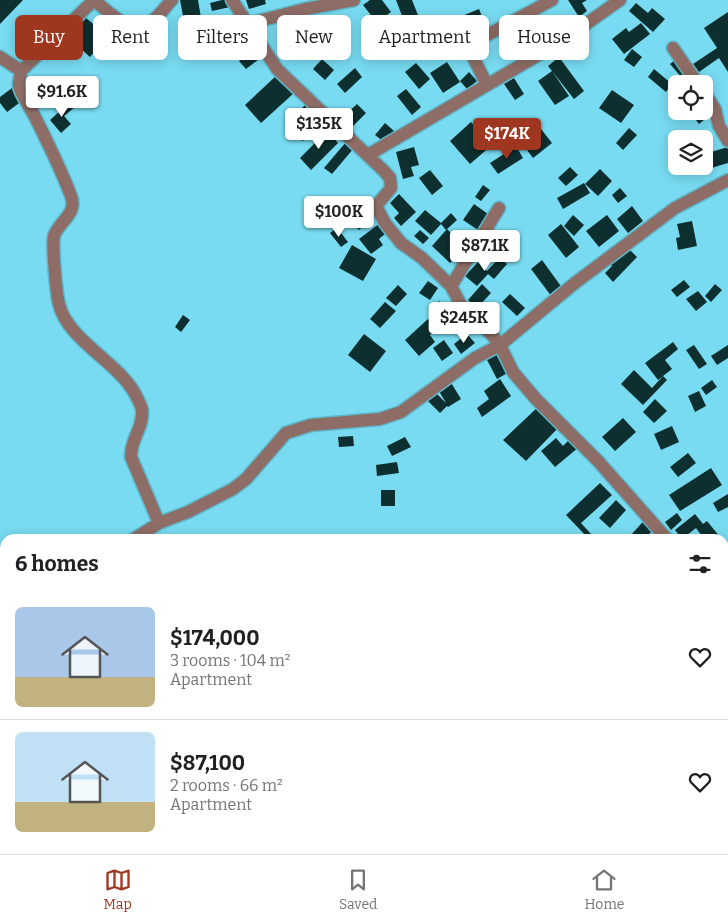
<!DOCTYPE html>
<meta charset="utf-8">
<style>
:root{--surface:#fff;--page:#f2f2f2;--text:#202124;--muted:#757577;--line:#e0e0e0;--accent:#9f3620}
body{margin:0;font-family:Bitter,serif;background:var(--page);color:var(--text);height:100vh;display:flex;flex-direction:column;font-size:19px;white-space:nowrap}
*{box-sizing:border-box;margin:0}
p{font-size:16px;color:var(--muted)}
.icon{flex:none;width:28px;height:28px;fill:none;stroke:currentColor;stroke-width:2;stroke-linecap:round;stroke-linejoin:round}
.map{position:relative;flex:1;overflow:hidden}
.panel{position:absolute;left:0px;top:534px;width:729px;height:321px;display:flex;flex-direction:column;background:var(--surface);border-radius:15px 15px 0 0;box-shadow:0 2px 12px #0003}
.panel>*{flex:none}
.top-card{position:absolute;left:15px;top:15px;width:699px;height:45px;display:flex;gap:10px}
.fabs{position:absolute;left:668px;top:75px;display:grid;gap:10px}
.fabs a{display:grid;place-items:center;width:45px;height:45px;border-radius:8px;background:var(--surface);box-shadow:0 2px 12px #0003;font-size:25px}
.price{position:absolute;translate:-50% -42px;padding:0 11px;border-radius:5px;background:#fff;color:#222;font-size:16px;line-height:32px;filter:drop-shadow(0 1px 2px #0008)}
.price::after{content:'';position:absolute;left:50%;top:30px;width:15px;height:11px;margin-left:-8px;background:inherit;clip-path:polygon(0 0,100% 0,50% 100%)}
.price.current{background:var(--accent);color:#fff}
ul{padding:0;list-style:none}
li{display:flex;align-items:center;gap:15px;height:125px;padding:0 15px}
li+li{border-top:1px solid var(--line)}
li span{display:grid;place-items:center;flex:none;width:140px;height:100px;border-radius:8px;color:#555}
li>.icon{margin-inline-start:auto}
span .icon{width:60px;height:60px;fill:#fffc;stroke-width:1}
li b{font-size:21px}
h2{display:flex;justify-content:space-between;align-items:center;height:60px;padding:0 15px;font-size:21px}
.pill{padding:0 18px;border-radius:8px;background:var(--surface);box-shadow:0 2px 12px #0003;font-size:18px;line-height:45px}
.pill.current{background:var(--accent);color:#fff}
.dock{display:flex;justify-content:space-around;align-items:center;height:70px;border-top:1px solid var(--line);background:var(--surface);font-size:14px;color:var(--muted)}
.dock a{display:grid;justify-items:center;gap:2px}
.dock .current{color:var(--accent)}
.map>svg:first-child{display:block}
.building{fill:#0e2f2f}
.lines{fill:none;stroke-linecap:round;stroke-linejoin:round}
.minor-casing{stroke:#61b6c9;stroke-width:15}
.path{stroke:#4e99a9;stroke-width:3;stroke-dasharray:2.5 2.5;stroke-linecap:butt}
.minor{stroke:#8e6d66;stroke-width:12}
</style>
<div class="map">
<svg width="728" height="854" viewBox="0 0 728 854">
<rect width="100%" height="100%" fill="#78dbf1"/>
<path class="building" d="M0,0H23L0,24Z
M180,0H198L201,18L184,21Z
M222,0H228L230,7L212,11L210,3Z
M246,0H265L266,4L249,9Z
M370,0H382L391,12L377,23L363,5Z
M396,0H412L418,15L404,21Z
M568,0H587L582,3L587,11L579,17Z
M636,3L648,13L652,8L665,19L653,32L629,11Z
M479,9L485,24L467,31L462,16Z
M728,12V72L719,58L699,72L693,64L717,48L704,28Z
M86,18L108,36L90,57L69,38Z
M541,19L549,29L538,38L530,27Z
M247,20L260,45L236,57L223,33Z
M641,23L650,34L624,54L612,39L626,28L629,32Z
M395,26L401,39L380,48L375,35Z
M439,26L448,46L424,57L415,37Z
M523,32L529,40L519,47L514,39Z
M257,48L263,56L246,69L239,61Z
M632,49L642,57L634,67L624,60Z
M680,56L691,69L682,78L670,64Z
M559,57L584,91L574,99L548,66Z
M322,59L334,70L325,80L313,69Z
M447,62L460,82L443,93L430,73Z
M416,63L430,79L419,89L405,72Z
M355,68L362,77L345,93L337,84Z
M654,69L672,84L666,92L648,77Z
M552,71L569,96L555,105L538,81Z
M469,72L477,81L467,89L460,81Z
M277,75L294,93L261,123L245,105Z
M514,78L524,94L515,100L504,84Z
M16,85L26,98L7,112L0,103V97Z
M704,85L720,107L699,124L689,111H704Z
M406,89L421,107L412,115L397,96Z
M612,90L634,105L621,123L599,108Z
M309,101L313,105L306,113L319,125L303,141L290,128L302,115L298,112Z
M70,102L75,107L64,116L71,124L61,133L50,120Z
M357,104L366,113L351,128L342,118Z
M534,120L552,143L533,158L516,135Z
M471,122L492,145L470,164L450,141Z
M385,123L394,131L384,142L375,135Z
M629,128L637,135L623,150L616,143Z
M327,131L338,143L311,170L300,158Z
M346,142L354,148L332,174L324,168Z
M516,146L523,158L498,174L490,163Z
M414,147L419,165L411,167L414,176L403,179L396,152Z
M728,147V163L698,172L696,166H704V154Z
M570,167L578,175L566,186L558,178Z
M600,169L612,181L598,196L585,184Z
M430,170L443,186L432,195L419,178Z
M584,183L590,193L563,209L557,198Z
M483,185L490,190L481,201L475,197Z
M620,188L627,196L618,203L612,195Z
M399,194L416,212L401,226L394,218L399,213L390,203Z
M364,202L376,215L359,230L347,217Z
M474,204L495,219L484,234L463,220Z
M632,206L643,221L628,233L617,219Z
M425,210L441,223L451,213L457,220L446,230L441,224L431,235L415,221Z
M573,215L584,225L574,236L564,226Z
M607,215L619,231L599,247L586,231Z
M384,220L391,229L379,239L383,245L371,254L359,239Z
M692,221L697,246L678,250L676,238L680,237L677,224Z
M561,224L579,247L566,258L548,235Z
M337,228L348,242L341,247L330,233Z
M447,229L456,238L452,243L461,252L450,263L432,246Z
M420,230L429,238L423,244L414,236Z
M622,242L637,257L613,282L605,273L612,266L606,260Z
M352,245L376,259L363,281L339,268Z
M500,257L507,264L494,279L488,274L477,286L465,276L478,262L487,271Z
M542,260L563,289L552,297L531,269Z
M684,280L690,287L677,297L671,290Z
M428,281L438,288L430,300L419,293Z
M482,284L491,293L477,308L468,300Z
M715,284L722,290L711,302L705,296Z
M398,285L407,294L396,306L386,298Z
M698,291L707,302L696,311L686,299Z
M510,294L525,308L517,316L502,302Z
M439,301L446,306L435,321L429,316Z
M385,302L396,311L380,328L370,319Z
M451,311L464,324L456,332L443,318Z
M183,315L190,320L181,332L175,327Z
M428,319L437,329L430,335L435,342L419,356L405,340Z
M364,334L386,351L370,372L348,355Z
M467,334L475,343L461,354L454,344Z
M444,340L453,353L442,361L433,348Z
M673,342L678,349L665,360L672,369L658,380L645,363Z
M694,345L707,364L699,369L686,350Z
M728,345V358L717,365L711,356Z
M498,348L511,371L497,379L485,356Z
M634,370L652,388L663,376L667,380L643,405L621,384Z
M500,379L511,396L482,417L477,408L489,399L484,391Z
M712,380L717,387L706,395L701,388Z
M450,381L461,399L448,407L447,406L440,413L427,400L435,392L446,403L437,388Z
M699,391L706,406L695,412L688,396Z
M655,399L667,411L654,423L643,412Z
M539,406L560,426L526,461L503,440Z
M623,418L636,432L615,451L602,437Z
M672,426L679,442L661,450L654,434Z
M353,436L354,446L339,447L338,437Z
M405,437L411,447L392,456L387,446Z
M556,438L563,446L571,438L579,447L555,467L541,451Z
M688,453L696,463L678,477L670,467Z
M397,462L399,473L377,476L376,465Z
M711,468L722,485L680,511L669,495Z
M600,483L612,495L581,523L591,534L588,538L566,515Z
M381,490H395V506H381Z
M728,494V507L718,512L713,503Z
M616,500L626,510L610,528L599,518Z
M677,513L682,520L671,530L665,522Z
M695,514L703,524L707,521L720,537L718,539H704L696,528L682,539L675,530Z
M648,516L658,524L645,539H636L631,535Z"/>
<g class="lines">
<defs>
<path id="minor" d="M94,0L21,71C21,76 18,82 19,86C21,95 31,109 35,117C48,143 61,169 71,196C78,214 59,221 54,236C52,246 56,292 59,304C67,339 116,361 134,392C137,398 141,404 142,410C144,427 130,440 131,457L159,523
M232,0L277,69L384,171L390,178L391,188L376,206L385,223L401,243L422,258L451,286L461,305L492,335L500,345L513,372L535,398L598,461L667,539
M95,1C107,10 129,34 146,25C156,21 164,8 172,0
M247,24L305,9L354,0
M673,48L698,84
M0,57L21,71
M487,85L471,53L473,44L478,40L552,0
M704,92L715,109L719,126L728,141
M368,155L562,41L620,0
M451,286L499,208
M134,539L159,523L188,512L233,489L246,479L286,433L311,425L380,419L401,412L475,358L500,345L575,283L675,208L728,180
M724,561L728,559"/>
</defs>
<use href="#minor" class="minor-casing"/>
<path class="path" d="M154,850L156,854"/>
<use href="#minor" class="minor"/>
</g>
</svg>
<div class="fabs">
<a><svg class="icon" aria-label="locate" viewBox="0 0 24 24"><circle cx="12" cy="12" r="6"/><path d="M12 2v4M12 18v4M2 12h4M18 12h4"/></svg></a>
<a><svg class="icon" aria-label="layers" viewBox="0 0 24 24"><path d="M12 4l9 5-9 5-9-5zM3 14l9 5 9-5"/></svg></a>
</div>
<b class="price" style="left:62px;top:118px">$91.6K</b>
<b class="price" style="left:319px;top:150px">$135K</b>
<b class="price current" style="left:507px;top:160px">$174K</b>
<b class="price" style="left:339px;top:238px">$100K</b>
<b class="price" style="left:485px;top:272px">$87.1K</b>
<b class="price" style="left:464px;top:344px">$245K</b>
<div class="top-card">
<a class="pill current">Buy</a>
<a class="pill">Rent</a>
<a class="pill">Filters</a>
<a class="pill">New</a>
<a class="pill">Apartment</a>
<a class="pill">House</a>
</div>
<section class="panel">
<h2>6 homes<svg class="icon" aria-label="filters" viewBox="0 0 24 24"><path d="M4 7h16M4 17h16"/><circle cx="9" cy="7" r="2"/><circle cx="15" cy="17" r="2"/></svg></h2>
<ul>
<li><span style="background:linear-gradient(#a9c7e8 70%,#c2b280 0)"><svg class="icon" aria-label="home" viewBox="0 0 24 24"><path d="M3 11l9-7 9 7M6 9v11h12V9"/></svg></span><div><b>$174,000</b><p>3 rooms · 104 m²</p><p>Apartment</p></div><svg class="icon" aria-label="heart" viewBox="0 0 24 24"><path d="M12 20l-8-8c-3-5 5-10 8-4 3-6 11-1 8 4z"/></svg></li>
<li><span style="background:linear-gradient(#bfe0f5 70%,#c2b280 0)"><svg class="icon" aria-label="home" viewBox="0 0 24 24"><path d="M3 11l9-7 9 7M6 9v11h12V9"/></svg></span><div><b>$87,100</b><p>2 rooms · 66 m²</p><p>Apartment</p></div><svg class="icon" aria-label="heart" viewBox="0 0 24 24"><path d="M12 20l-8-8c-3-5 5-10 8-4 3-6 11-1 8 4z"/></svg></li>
</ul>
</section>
</div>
<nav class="dock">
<a class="current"><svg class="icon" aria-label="map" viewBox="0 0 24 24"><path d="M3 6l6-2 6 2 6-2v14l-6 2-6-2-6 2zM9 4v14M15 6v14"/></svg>Map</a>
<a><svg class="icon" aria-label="saved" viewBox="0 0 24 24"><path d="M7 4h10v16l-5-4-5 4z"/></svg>Saved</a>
<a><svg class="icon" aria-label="home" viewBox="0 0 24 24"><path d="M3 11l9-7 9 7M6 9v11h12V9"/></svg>Home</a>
</nav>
